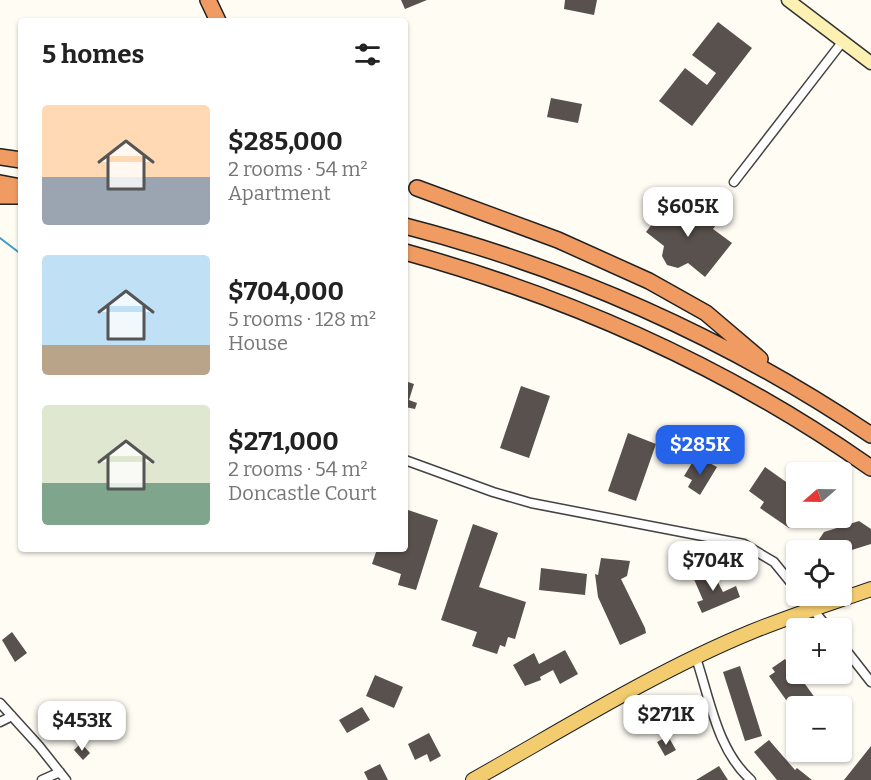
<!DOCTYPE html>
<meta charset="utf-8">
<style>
:root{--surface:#fff;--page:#f6f6f6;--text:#222;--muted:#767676;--accent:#2563eb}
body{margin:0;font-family:Bitter,serif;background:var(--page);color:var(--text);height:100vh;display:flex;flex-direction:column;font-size:22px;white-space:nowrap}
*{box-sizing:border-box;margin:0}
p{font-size:20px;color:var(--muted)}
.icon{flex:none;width:33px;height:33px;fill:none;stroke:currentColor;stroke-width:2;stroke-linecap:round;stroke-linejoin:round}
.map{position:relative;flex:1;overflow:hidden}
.drawer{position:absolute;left:18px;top:18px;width:390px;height:534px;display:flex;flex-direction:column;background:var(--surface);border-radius:6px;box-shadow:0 2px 4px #0004}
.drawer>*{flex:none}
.needle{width:39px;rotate:250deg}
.controls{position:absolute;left:786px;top:462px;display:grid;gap:12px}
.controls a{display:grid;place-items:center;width:66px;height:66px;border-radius:6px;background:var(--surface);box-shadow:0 2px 4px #0004;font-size:30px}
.price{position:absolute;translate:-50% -51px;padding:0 14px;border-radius:12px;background:#fff;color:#222;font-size:20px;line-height:39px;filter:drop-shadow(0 2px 3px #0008)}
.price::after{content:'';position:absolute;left:50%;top:36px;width:18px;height:14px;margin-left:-9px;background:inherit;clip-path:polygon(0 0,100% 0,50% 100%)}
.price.active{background:var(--accent);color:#fff}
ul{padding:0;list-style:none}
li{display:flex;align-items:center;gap:18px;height:150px;padding:0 24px}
li span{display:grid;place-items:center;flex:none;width:168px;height:120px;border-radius:6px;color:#555}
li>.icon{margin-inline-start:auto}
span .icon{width:72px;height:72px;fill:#fffc;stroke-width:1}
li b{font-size:26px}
h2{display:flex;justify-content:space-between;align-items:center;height:72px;padding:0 24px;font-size:26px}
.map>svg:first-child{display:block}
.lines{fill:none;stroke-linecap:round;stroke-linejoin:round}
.stream{stroke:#439bc9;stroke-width:2}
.building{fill:#59514d}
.minor-casing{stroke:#434343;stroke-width:11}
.secondary-casing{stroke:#323232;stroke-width:15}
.primary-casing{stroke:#212121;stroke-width:16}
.motorway-casing{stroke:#212121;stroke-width:18}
.minor{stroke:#fff;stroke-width:8}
.secondary{stroke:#fcf0b2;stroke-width:12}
.primary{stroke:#f3cc6f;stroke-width:14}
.motorway{stroke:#ef9b62;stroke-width:15}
</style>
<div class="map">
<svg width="871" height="780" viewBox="0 0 871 780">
<rect width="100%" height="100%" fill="#fffcf4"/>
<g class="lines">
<path class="stream" d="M0,238L21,254"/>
</g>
<path class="building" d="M401,0H427L405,9Z
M565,0H597L594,15L564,9Z
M718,22L752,48L692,126L659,101L685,68L707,85L716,73L692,55Z
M551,98L582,104L578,123L547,117Z
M672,198L690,212L693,208L706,214L716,225L713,229L732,243L705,277L688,263L678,268L667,265L662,256L664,246L646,232Z
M405,381L414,384L409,400L417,403L415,409L405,407Z
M521,386L550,396L529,458L500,448Z
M628,433L656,444L636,501L608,491Z
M704,460L717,467L700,495L688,487L692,480L684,476L692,463L699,467Z
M765,467L796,489V518L789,528L760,508L764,502L749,491Z
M405,509L438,520L416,590L398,585L401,574L372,564L377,549H405Z
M859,521L871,529V544L842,553V550H812L824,532Z
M473,524L498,533L479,587L526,602L515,639L508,637L505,647L500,645L497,654L472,646L477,632L441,620Z
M601,558L630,561L627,576L621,579L645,628L646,633L620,645L598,597L595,574L598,575Z
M541,568L587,574L585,595L539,590Z
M711,569L723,592L736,586L740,597L702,613L697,602L703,600L693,577Z
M12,632L27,653L15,662L2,640Z
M565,650L578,674L560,684L553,670L540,677L541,680L525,686L513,665L534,653L539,664Z
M785,659L788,663L789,662L821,706H796V714L769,676L775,672L772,668Z
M740,666L762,736L745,741L723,672Z
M375,675L403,687L394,708L366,696Z
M362,707L370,720L347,733L339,720Z
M429,733L441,756L430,762L427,754L415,760L408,744Z
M668,736L676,750L665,756L657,742Z
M769,740L795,770L797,768L812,780H777L754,752Z
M81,743L90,753L83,760L74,750Z
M871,746V780H844Z
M380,764L388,780H368L364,772Z
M719,766L728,780H696Z"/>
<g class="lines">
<defs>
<path id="minor" d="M734,182L843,41
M405,460L493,492L531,503L744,544L774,562L796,589
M802,596L828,628
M842,645L871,682
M696,658C710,699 717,750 751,780
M0,703L39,746L66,780
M0,722L12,716
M42,780L60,772"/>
<path id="secondary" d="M788,0L871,63"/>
<path id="primary" d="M473,780C562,730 656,671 751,632C790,616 831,603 871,589"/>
<path id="motorway" d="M208,0L218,21
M0,157L21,160
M0,183L21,187
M417,188L558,240L649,281L706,313L760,359
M0,196H21
M405,226C572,269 728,339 871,435
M405,252C572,298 729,368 871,468"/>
</defs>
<use href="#minor" class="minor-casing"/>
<use href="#secondary" class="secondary-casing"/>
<use href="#primary" class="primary-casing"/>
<use href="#motorway" class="motorway-casing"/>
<use href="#minor" class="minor"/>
<use href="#secondary" class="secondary"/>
<use href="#primary" class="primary"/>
<use href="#motorway" class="motorway"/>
</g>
</svg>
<div class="controls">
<a><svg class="needle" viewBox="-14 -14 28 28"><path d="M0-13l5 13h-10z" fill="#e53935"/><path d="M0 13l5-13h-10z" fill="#767676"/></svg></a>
<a><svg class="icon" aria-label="locate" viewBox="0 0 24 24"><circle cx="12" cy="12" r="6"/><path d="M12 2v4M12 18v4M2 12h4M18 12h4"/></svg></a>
<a>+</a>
<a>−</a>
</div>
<b class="price" style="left:688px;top:238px">$605K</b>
<b class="price active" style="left:700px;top:476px">$285K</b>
<b class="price" style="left:713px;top:592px">$704K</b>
<b class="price" style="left:666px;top:746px">$271K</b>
<b class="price" style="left:82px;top:752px">$453K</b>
<section class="drawer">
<h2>5 homes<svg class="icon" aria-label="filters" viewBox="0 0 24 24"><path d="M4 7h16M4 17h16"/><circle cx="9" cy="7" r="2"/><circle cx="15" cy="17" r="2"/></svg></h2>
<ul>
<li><span style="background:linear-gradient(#ffd9b3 60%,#9aa5b1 0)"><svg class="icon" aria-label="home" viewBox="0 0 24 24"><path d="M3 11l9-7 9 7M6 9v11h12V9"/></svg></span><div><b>$285,000</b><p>2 rooms · 54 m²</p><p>Apartment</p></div></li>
<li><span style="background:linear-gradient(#bfe0f5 75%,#b9a48a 0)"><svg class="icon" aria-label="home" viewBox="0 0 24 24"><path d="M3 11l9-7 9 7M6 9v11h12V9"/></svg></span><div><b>$704,000</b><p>5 rooms · 128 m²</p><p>House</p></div></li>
<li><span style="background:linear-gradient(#dfe7d0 65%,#7fa58c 0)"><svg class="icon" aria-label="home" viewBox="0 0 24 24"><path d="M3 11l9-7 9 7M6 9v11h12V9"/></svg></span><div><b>$271,000</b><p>2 rooms · 54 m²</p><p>Doncastle Court</p></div></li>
</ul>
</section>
</div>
